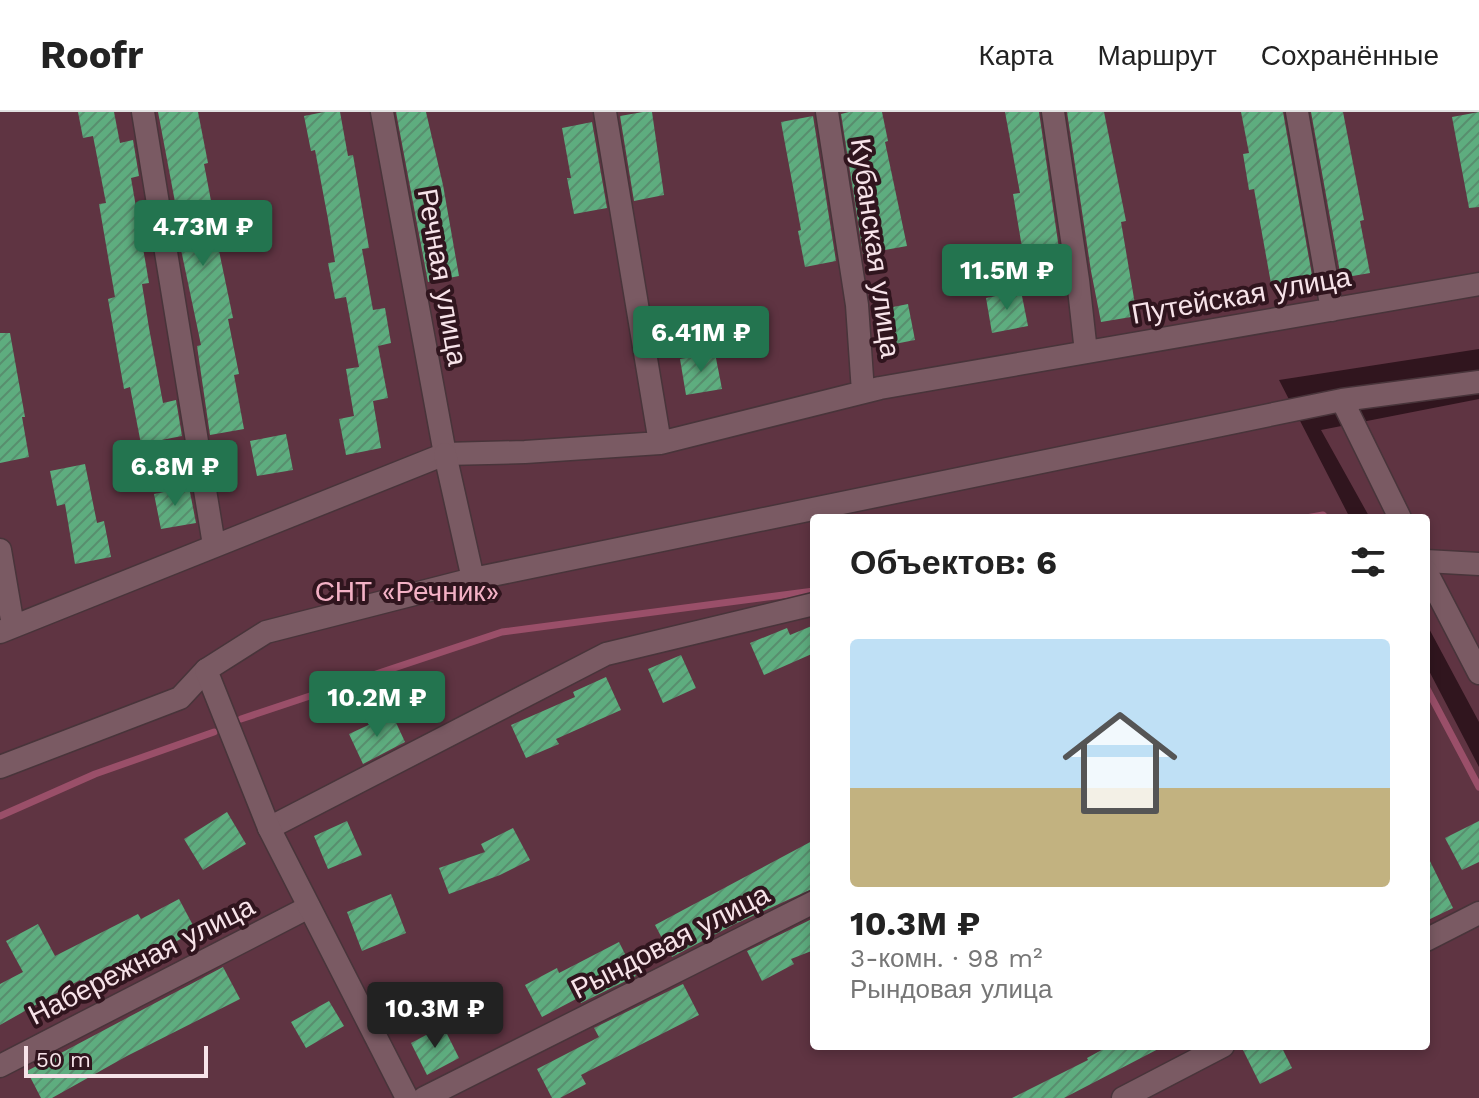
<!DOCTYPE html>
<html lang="ru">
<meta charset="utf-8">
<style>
:root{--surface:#fff;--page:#f6f6f6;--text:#222;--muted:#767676;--line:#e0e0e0;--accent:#23744f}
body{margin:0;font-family:"Work Sans",sans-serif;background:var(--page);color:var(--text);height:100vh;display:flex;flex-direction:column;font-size:30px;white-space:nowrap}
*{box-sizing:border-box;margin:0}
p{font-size:26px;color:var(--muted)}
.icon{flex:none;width:44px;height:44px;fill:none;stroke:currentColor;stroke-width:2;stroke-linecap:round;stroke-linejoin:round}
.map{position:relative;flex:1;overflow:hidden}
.panel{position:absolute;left:810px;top:402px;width:620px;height:536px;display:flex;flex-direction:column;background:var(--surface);border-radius:8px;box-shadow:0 4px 12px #0003}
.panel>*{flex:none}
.scale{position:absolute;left:24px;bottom:20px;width:184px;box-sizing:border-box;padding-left:8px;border:4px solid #f7e3e9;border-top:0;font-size:22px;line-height:28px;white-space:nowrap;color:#f7e3e9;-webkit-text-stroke:6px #30151e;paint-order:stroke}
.price{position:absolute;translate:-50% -68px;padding:0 18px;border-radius:8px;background:var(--accent);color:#fff;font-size:26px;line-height:52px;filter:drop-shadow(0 2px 4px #0008)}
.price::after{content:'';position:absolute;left:50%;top:48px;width:24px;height:18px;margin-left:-12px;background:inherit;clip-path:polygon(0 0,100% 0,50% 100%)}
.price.current{background:#222;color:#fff}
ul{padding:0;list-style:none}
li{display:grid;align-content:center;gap:16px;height:424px;padding:0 40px}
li+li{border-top:2px solid var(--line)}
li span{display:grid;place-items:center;height:248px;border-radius:8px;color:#555}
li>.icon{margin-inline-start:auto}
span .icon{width:144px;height:144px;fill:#fffc;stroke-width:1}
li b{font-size:34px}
h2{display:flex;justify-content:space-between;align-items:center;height:96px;padding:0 40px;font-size:34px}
header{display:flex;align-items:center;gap:48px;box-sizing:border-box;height:112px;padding:0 40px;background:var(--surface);border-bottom:2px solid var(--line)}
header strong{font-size:38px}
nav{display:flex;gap:44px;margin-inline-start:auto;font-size:28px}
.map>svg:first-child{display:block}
.garden{fill:#5f3442}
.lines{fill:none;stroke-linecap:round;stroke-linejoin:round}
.stream{stroke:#9a4f69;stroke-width:7}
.building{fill:url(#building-hatch)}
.minor-casing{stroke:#48343a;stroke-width:25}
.tertiary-casing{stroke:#48343a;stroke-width:25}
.minor{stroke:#7a5a63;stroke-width:22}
.tertiary{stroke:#7a5a63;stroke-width:22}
.labels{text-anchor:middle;stroke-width:8;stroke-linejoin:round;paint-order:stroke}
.street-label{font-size:28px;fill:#f7e3e9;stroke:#30151e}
.park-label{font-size:28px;fill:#f3b1c5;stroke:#30151e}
</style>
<header>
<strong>Roofr</strong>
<nav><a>Карта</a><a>Маршрут</a><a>Сохранённые</a></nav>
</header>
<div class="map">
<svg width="1479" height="986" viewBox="0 0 1479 986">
<defs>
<pattern id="building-hatch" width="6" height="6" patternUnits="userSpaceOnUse" patternTransform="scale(2)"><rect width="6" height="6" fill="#5ead7f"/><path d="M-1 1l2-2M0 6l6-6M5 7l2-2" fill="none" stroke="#588e6e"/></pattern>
</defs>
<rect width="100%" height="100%" fill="#30151e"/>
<path class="garden" d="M0,0H1479V237L1279,268L1350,406H814V934H1426V553L1479,655V986H0Z
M1479,287V610L1426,511V406H1370L1321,318Z"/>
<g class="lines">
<path class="stream" d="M1306,406L1323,403L1326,406
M1426,575L1479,675
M241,607L502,520L814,479
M0,704L95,662L214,620"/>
</g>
<path class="building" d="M78,0H114L120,31L133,28L139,64L131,66L149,171L142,172L149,216L163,291L176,288L182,324L141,332L130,275L124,277L108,187L115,185L99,92L106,91L93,24L83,26Z
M158,0H198L208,51L204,52L215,110H213L233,206L228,207L239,262L234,263L244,317L210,323L197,234L201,233L179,128L182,127Z
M324,0H340L348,44L353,43L369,136L362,137L373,198L385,196L391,231L378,234L388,286L373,289L381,336L346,343L339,307L354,304L346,257L359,255L346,185L335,187L328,151L335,150L328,107L315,38L311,39L304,4Z
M396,0H426L443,73L459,164L428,170Z
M643,0H652L664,83L634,89L620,4Z
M849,0H882L888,29L885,30L907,134L863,142L841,2Z
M1005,0H1039L1063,164L1028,171L1013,82L1020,81Z
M1067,0H1104L1126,109L1121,110L1137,204L1101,210L1091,159Z
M1241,0H1283L1313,169L1272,177L1254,77L1249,78L1243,42L1249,41Z
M1311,0H1343L1364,108L1360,109L1370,161L1341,166Z
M1479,0V95L1469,96L1452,5Z
M813,4L836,149L805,155L798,119L801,118L781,10Z
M592,10L607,96L574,102L567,66H571L562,16Z
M1021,179L1028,214L992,221L986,186Z
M908,192L915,228L879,235L873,199Z
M0,221H10L25,305H22L29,345L0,351Z
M715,241L722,277L686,283L680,247Z
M286,322L293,358L257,364L250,329Z
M85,352L97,411L104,409L111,445L75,452L65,392L57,394L50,359Z
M189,375L196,411L161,417L154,382Z
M814,513V541L764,563L750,531L787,516L790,523Z
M681,543L696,576L663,591L648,557Z
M606,565L621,598L556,627L559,632L526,646L511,613L575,585L573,580Z
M392,602L405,630L363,652L349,622Z
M227,700L246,732L203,758L184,727Z
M347,709L362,743L328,757L314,724Z
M1479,709V750L1462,758L1445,726Z
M513,716L530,748L500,763L449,782L439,756L485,740L481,732Z
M814,728V776L733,813L672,845L655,813Z
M1426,741L1453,796L1426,809Z
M391,782L406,821L362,839L347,800Z
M179,787L196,819L164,836L161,831L82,871L80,868L0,913V872L23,860L6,829L38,812L55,844L138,802L141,807Z
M814,806V838L791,847L794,852L762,869L747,839Z
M619,830L636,864L581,891L578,886L542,905L525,873L557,856L559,861Z
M223,855L240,887L127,944L52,986H41L27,959Z
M683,872L699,903L581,963L586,972L560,986H552L537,957L599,925L594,916Z
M329,889L344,914L306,936L291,910Z
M443,914L459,946L427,963L411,931Z
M1109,934H1164L1064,986H1012L1088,948L1087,946Z
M1241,934H1281L1292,956L1260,972Z"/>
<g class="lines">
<defs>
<path id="minor" d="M143,0L214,433
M382,0L445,342
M605,0L660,331
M827,0L857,193L863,280
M1053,0L1078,168L1086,240
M1297,0L1332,198
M0,438L13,514
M1426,449L1479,452
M0,520L445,342L525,340L660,331L880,276L1479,172
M0,655L180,586L206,558
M269,716L606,542L814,492
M1426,828L1479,801
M0,954L309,795
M424,986L814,790
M1123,986L1223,934"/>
<path id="tertiary" d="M1342,288L1400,406
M445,342L473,467L1342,288L1479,270
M1426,459L1479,561
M407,986L269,716L206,558L266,520L473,467"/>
</defs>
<use href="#minor" class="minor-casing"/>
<use href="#tertiary" class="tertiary-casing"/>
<use href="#minor" class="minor"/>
<use href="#tertiary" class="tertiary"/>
</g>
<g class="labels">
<g class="street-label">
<text transform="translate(876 136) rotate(82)" y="10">Кубанская улица</text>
<text transform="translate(443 165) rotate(80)" y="10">Речная улица</text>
<text transform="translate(1241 183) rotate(-10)" y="10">Путейская улица</text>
<text transform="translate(670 829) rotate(-27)" y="10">Рындовая улица</text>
<text transform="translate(141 848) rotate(-27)" y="10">Набережная улица</text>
</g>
<g class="park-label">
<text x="407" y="489">СНТ «Речник»</text>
</g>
</g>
</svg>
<div class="scale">50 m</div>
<b class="price" style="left:203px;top:156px">4.73M ₽</b>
<b class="price" style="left:1007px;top:200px">11.5M ₽</b>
<b class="price" style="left:701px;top:262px">6.41M ₽</b>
<b class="price" style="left:175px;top:396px">6.8M ₽</b>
<b class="price" style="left:377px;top:627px">10.2M ₽</b>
<b class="price current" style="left:435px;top:938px">10.3M ₽</b>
<section class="panel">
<h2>Объектов: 6<svg class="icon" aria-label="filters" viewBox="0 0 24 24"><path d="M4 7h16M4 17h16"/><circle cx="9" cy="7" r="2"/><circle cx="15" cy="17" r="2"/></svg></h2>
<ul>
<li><span style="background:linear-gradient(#bfe0f5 60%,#c2b280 0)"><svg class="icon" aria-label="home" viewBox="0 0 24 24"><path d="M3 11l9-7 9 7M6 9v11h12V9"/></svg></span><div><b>10.3M ₽</b><p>3-комн. · 98 m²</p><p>Рындовая улица</p></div></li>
</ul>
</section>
</div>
